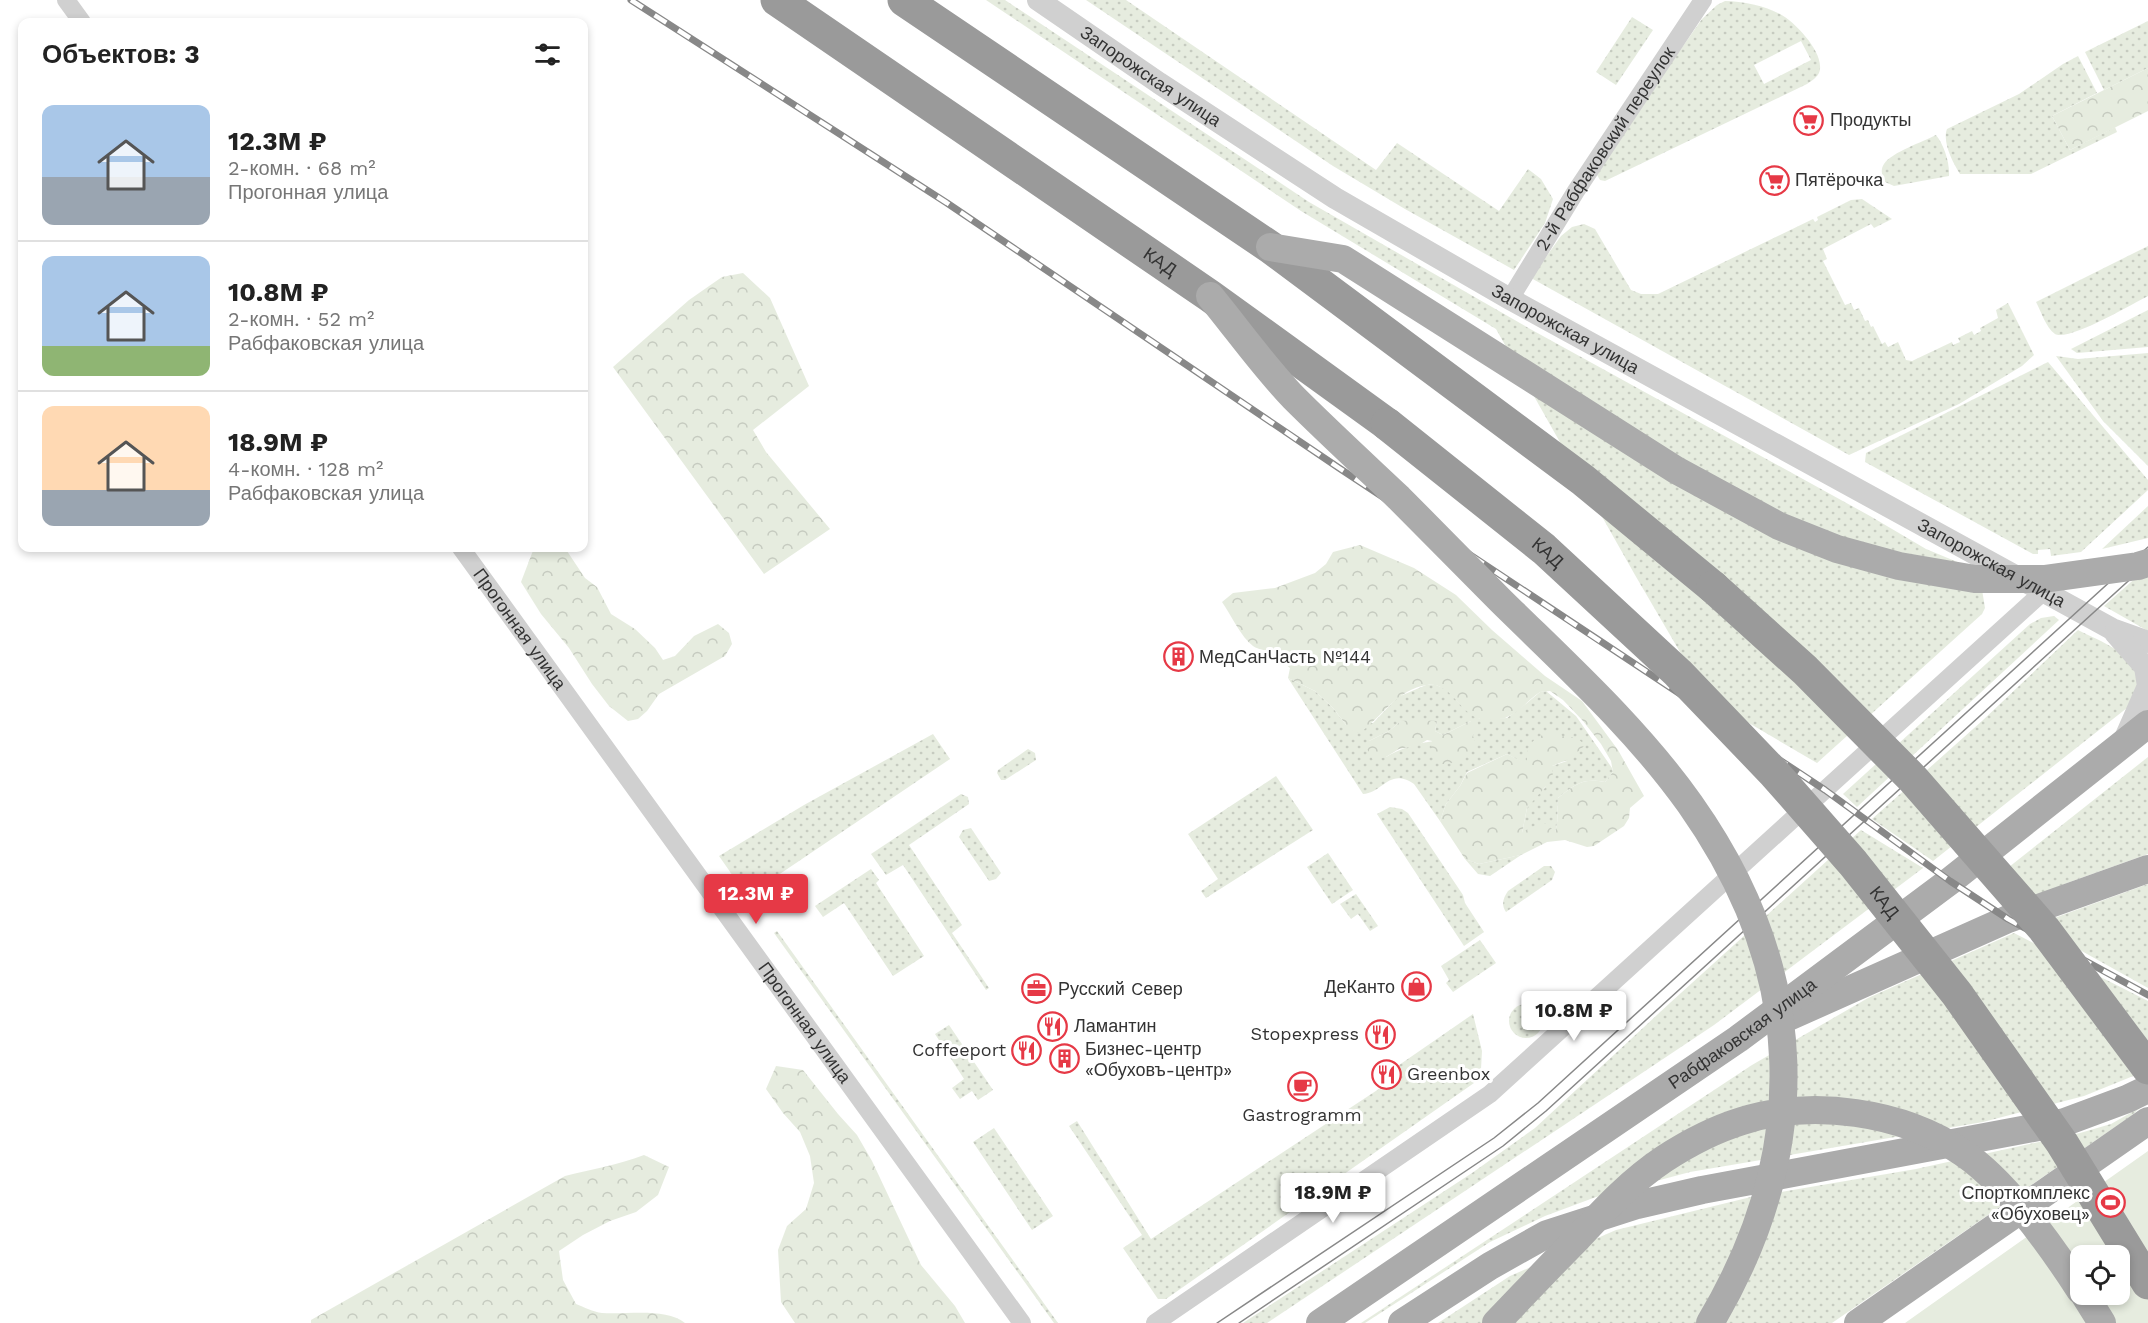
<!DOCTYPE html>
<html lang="ru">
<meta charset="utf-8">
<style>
:root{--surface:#fff;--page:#f6f6f6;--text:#222;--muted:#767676;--line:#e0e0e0;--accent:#e63946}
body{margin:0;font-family:"Work Sans",sans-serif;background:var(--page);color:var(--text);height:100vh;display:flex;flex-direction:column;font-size:22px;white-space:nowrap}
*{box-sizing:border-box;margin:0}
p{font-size:20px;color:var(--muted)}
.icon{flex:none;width:33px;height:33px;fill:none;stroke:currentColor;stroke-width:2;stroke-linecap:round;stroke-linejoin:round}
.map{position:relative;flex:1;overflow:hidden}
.side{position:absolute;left:18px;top:18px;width:570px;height:534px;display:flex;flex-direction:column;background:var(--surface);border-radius:12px;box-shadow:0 3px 9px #0003}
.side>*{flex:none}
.buttons{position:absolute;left:2070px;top:1245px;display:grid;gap:12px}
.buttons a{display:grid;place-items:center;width:60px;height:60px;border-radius:12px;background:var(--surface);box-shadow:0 3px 9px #0003;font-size:30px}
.price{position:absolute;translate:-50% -51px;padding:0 14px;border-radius:6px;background:#fff;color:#222;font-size:20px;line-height:39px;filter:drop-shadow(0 2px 3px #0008)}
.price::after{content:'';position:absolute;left:50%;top:36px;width:18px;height:14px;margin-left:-9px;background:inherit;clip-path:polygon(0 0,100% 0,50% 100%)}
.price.on{background:var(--accent);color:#fff}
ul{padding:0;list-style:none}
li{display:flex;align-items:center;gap:18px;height:150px;padding:0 24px}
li+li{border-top:2px solid var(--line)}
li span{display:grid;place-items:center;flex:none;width:168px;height:120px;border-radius:12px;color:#555}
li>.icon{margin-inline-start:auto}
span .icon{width:72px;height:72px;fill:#fffc;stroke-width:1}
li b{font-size:26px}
h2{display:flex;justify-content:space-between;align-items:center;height:72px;padding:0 24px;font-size:26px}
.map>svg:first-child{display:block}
.grass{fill:url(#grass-dots);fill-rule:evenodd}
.forest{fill:url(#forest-crowns)}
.pitch{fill:#e6ecdf;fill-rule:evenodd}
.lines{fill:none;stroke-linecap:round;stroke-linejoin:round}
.minor{stroke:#d0d0d0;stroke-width:18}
.tertiary{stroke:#d0d0d0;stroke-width:22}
.primary{stroke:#ababab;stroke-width:28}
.motorway{stroke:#9a9a9a;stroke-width:33}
.tram{stroke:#888;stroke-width:1.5}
.rail-casing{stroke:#888;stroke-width:7}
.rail{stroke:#fff;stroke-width:4.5;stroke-dasharray:14;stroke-linecap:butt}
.primary-bridge{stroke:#ababab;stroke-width:28}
.motorway-bridge{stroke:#9a9a9a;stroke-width:33}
.labels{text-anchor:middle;stroke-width:6;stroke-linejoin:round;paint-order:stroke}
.street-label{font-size:18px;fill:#333;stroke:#fff}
.poi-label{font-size:18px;fill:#333;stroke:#fff;text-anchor:start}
</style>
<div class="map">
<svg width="2148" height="1323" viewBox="0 0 2148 1323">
<defs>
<pattern id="grass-dots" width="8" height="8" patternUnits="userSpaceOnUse" patternTransform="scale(1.5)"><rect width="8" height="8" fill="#e6ecdf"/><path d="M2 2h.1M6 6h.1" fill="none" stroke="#c6cbc0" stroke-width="1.8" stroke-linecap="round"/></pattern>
<pattern id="forest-crowns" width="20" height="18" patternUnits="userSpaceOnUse" patternTransform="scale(1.5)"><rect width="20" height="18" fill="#e6ecdf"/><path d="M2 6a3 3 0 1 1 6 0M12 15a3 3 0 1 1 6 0" fill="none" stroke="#c6cbc0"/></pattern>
</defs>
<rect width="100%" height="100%" fill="#fff"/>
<path class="grass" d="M986,0H1005L1309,202L1532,330L1870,516L1926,549L1979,571L1985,608L1982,614L1817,763L1713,702L1687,664L1635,575L1496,329L1301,211Z
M1086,0H1126L1376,170L1397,143L1499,211L1528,169L1541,179L1553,199L1545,223L1514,270L1405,209L1333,166Z
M1725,1C1742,1 1765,6 1780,14C1795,22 1820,49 1820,66C1821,75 1814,79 1807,84L1605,181L1600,180L1597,175L1617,140L1702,19L1717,5ZM1801,41L1811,60L1764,84L1754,65Z
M1632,17L1653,30L1616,85L1596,72Z
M2148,21V68L2104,90L2085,52Z
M2078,56L2097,93L2052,116L2070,150L2115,127L2117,132L2031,174H1960C1953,163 1942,142 1947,129L2019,94L2063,64Z
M1936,135C1944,145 1950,163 1949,176L1894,186L1885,182C1882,176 1880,170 1884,164C1892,152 1923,142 1936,135Z
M1862,199L1892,219L1874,228L1871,224L1823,249L1827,259L1823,261L1845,305L1851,303L1854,310L1859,308L1865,321L1868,320L1871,327L1873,326L1882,344L1885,342L1888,347L1898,342L1906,360L1912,361L1952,342L1953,345L1960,342L1958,338L1972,331L1974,335L1981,331L1980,328L1998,318L1996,310L2008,303L2034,355L2022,366L1959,404L1849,455L1531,278L1561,236L1572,227L1584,224L1595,229L1631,290L1641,294H1658L1813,219L1815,222L1818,220L1817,217L1851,200Z
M2148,246V296C2132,304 2068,342 2055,334C2046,328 2041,311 2036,302Z
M2148,310V347L2077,353L2071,349Z
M2148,353V466L2103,421L2056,356L2078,359Z
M2048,362L2148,480V490L2081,552L2051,556L2050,549L2038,550V554H2033L1865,462L1866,453Z
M2148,506V538L2102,549Z
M2148,567V631L2104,606Z
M2054,616L2059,620L1857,807L1843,794L2030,624L2041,618Z
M2078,630C2101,642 2140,654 2138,686C2138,691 2134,699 2132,704L1933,861L1872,819L1982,721Z
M1288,678L1315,691L1333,708L1346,725L1373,723L1398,697L1426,685H1436L1446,689L1465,709L1480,719L1507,718L1527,703L1540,692L1546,691L1576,716L1612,768L1613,772L1605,782C1582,778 1576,784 1558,798C1557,810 1559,820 1555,832L1522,833L1527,808L1537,794L1545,788L1552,766L1567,761L1527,765L1507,754L1467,772L1460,786L1446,804L1440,821L1414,784C1389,767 1383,793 1363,794ZM1401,721H1437L1435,731L1443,735L1471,721L1474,729L1473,736C1443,740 1412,741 1386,757L1369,741L1389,731Z
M933,734L950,759L747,896L719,856L804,805Z
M1028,749L1035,753L1036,760L1005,780H1001L997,773L998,770Z
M2148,757V854L2067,883L2014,905L1990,882Z
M1276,776L1313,830L1206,898L1201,891L1218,879L1188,834Z
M961,794L968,797L969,804L909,845L962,925L952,933L989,988L986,990L903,865L886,875L871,854Z
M1390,807L1402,809L1408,813L1463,895L1465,903L1484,932L1464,946L1377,814Z
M971,828L1001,873L996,879L989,881L959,837L963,830Z
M1861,830L1923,868L1714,1025L1267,1323H1243L1472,1173L1535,1128L1671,1002Z
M1328,853L1353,890L1332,904L1307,867Z
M1521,855L1490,876L1478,874L1465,859L1479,864Z
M1544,866H1551L1555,872L1552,880L1506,912C1501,905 1503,898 1508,891Z
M871,869L879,880L876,883L924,956L893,976L844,903L823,917L815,906Z
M2148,884V988L2035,925Z
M1356,894L1378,926L1370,931L1358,914L1351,919L1340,904Z
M777,931L1058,1323H1054L774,933Z
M2014,933L2148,1001V1070L2084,1096L1983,1122L1690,1172L1596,1197L1545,1216L1490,1242L1365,1323H1361L1752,1065L1868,998Z
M1480,940L1496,963L1453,992L1446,983L1449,980L1441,966Z
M1509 1021a17 17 0 1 1 34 0a17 17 0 1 1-34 0Z
M1473,1014L1482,1051L1481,1069L1474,1083L1166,1299H1158L1123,1248L1142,1235L1069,1126L1077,1121L1151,1239L1394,1079L1389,1072Z
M949,1025L993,1090L978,1100L972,1091L960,1099L952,1088L964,1079L935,1034Z
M2141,1107L2131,1116L1832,1323H1438L1510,1276L1616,1230L1751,1197L1916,1169L2080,1133L2111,1124Z
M994,1128L1053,1216L1032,1230L973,1142Z"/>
<path class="forest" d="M2148,68V111L2070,150L2052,116Z
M743,273L770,298L809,386L753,430L766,452L830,529L764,574L613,367L689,300L722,277Z
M1360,545L1414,568L1456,595L1492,630L1545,676L1582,701L1618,750L1644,796L1630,808L1629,818L1624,826L1594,846L1587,847L1565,840L1547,842L1521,855L1479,864L1465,859L1440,821L1446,804L1460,786L1467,773L1507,754L1527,764C1526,742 1533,739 1552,731L1567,738L1576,737L1585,745C1575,756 1566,761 1552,766L1553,778L1527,808L1522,833L1538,824H1547L1555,832C1559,820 1557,810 1558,798C1576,784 1582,778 1605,782L1613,772L1611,761L1601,744L1583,721L1563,700L1550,691L1540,692C1529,699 1520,712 1507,717C1504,719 1498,719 1494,719C1490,719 1483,720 1480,719C1459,713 1451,681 1427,685C1398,689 1382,716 1360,733L1350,730L1333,708L1315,691L1288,678L1290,668C1282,662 1275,655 1266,651C1261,649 1257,649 1253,646C1241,637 1231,615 1222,602L1233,593L1275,588L1315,573L1326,564L1333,552Z
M534,548H565L585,578L597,587L611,614L635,629L655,648L663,660L675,656L694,636L718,624L729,633L732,644L725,656L659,694L647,711L638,719L628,721L609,706L592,684L569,648L541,614L521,582Z
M1416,720L1437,721L1435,731L1443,735L1471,721H1476L1478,723L1473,736L1476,744C1467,758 1455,765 1439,764L1431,750L1432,741L1427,740L1419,745L1399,749L1386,757L1373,760L1366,747L1369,741L1389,731L1401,721Z
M776,1066L803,1070L838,1114L857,1135L872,1161L921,1265L955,1306L965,1323H795L781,1302L778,1250L787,1226L806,1209L814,1183L810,1156L800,1132L783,1113L766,1089Z
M644,1155L669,1167L658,1195L636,1212L610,1221L583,1235L559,1251L563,1280L576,1304C584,1307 593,1312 602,1313C626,1315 665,1307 685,1323H311V1320L565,1176C592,1169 618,1165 644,1155Z"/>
<path class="pitch" d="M2148,1151V1323H1905ZM2080,1256H2120V1294H2080Z"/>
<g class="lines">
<g class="minor">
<path d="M66,0L82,22"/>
<path id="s1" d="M1510,299L1576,191L1703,0"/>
<path id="s2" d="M461,548L1022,1323"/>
<path d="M1155,1323L1490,1094L2044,591"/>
</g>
<g class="tertiary">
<path id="s3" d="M1038,0L1159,83L1335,198L1510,299L2112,629L2148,642"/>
<path d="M2115,633L2145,667L2148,686L2122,745"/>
</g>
<g class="primary">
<path d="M1784,1019L2008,919L2148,869"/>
<path d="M2084,1294L2102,1323"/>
<path id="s4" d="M1320,1323L1738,1039L1950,881L2148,724"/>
<path d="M1402,1323L1490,1266L1547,1234L1637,1205L1702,1190L2065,1122L2127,1099L2148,1089"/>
<path d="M1858,1323L2148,1121"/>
</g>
<g class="motorway">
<path id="s5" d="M777,0L1210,296L1387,424"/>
<path d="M904,0L1270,247L1583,480L1713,587"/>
</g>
<path class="tram" d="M1217,1323L1494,1138L1538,1103L2148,547
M1239,1323L1503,1146L1546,1111L2148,563"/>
<defs>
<path id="rail" d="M631,0L947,203L1339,468L1825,790L1950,881L2008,919L2148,995"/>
</defs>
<use href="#rail" class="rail-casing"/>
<use href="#rail" class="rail"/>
<path class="primary-bridge" d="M1270,247L1343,259L1676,470L1779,526L1837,549L1899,566L1975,579H2044L2138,566L2148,563
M1210,296C1238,330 1264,367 1294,398C1328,432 1364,465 1399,498C1433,532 1467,567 1501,601C1566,665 1636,728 1690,804C1808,971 1814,1148 1710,1323
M1496,1323C1523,1295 1550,1266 1578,1238C1605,1209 1631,1181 1664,1159C1687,1144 1716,1129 1742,1121C1812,1099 1902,1111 1963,1153C2005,1181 2052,1247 2080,1290"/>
<g class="motorway-bridge">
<path id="s6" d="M1387,424L1544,549L1678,673L1774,773L1853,863L1957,994L2062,1143L2148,1283"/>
<path d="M1713,587L1805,670L1913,779L2044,929L2148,1068"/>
</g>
</g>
<defs>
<symbol id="supermarket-ring" viewBox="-11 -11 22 22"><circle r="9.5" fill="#fff" stroke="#e63946" stroke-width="1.5"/><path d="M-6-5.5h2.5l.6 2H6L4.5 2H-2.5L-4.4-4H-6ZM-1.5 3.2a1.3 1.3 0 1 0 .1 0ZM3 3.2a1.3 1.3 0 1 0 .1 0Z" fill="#e63946"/></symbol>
<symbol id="building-ring" viewBox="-11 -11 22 22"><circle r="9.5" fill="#fff" stroke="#e63946" stroke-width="1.5"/><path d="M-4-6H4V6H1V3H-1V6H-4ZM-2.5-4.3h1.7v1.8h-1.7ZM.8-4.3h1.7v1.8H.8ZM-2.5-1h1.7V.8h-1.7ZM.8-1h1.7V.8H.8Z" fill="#e63946"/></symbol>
<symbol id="shop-ring" viewBox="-11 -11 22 22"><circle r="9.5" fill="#fff" stroke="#e63946" stroke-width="1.5"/><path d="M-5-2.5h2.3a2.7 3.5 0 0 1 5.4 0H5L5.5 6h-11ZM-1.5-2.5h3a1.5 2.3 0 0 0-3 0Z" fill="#e63946"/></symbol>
<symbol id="office-ring" viewBox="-11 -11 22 22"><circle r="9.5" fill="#fff" stroke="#e63946" stroke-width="1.5"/><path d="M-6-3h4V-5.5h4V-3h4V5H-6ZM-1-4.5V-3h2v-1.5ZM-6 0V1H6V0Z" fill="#e63946"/></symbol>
<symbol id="restaurant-ring" viewBox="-11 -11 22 22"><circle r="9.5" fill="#fff" stroke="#e63946" stroke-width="1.5"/><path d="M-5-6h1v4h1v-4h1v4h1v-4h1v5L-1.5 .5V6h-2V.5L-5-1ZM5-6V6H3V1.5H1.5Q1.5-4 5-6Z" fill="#e63946"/></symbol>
<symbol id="cafe-ring" viewBox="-11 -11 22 22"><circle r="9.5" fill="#fff" stroke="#e63946" stroke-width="1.5"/><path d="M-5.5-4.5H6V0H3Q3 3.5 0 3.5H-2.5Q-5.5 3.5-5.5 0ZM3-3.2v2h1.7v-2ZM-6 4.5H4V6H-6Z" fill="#e63946"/></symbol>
<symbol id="stadium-ring" viewBox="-11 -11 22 22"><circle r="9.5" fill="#fff" stroke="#e63946" stroke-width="1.5"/><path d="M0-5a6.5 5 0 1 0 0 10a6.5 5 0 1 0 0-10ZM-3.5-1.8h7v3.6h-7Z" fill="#e63946"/></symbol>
</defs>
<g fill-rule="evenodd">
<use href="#supermarket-ring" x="1792" y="104" width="33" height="33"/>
<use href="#supermarket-ring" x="1758" y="164" width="33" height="33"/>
<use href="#building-ring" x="1162" y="640" width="33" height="33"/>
<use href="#shop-ring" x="1400" y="970" width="33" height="33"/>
<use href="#office-ring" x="1020" y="972" width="33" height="33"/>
<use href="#restaurant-ring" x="1036" y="1010" width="33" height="33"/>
<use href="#restaurant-ring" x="1364" y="1018" width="33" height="33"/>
<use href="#restaurant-ring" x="1010" y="1034" width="33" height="33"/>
<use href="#building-ring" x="1048" y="1042" width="33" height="33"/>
<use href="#restaurant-ring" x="1370" y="1058" width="33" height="33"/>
<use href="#cafe-ring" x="1286" y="1070" width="33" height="33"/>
<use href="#stadium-ring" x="2094" y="1186" width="33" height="33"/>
</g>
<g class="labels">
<g class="street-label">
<text dy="6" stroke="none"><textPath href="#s3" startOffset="136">Запорожская улица</textPath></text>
<text dy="6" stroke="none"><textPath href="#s1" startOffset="178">2-й Рабфаковский переулок</textPath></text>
<text dy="6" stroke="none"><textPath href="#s5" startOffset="464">КАД</textPath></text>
<text dy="6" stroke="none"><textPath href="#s3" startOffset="622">Запорожская улица</textPath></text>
<text dy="6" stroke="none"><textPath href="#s6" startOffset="206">КАД</textPath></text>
<text dy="6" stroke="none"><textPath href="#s3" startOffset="1108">Запорожская улица</textPath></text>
<text dy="6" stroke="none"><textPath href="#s2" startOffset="100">Прогонная улица</textPath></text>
<text dy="6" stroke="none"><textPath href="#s6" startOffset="692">КАД</textPath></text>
<text dy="6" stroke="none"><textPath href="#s2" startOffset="586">Прогонная улица</textPath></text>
<text dy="6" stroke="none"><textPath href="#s4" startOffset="512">Рабфаковская улица</textPath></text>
</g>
<g class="poi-label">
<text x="1830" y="126">Продукты</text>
<text x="1795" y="186">Пятёрочка</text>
<text x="1199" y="663">МедСанЧасть №144</text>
<text x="1395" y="993" text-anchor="end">ДеКанто</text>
<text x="1058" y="995">Русский Cевер</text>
<text x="1074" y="1032">Ламантин</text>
<text x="1359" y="1040" text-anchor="end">Stopexpress</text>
<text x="1085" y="1055">Бизнес-центр<tspan x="1085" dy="21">«Обуховъ-центр»</tspan></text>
<text x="1006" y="1056" text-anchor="end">Coffeeport</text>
<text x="1407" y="1080">Greenbox</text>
<text x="1302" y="1121" text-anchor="middle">Gastrogramm</text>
<text x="2090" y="1199" text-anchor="end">Спорткомплекс<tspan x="2090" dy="21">«Обуховец»</tspan></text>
</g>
</g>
</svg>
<div class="buttons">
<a><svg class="icon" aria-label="locate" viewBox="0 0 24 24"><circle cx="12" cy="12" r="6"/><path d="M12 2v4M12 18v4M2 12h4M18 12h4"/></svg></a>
</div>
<b class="price on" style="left:756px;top:925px">12.3M ₽</b>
<b class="price" style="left:1574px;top:1042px">10.8M ₽</b>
<b class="price" style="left:1333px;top:1224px">18.9M ₽</b>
<section class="side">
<h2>Объектов: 3<svg class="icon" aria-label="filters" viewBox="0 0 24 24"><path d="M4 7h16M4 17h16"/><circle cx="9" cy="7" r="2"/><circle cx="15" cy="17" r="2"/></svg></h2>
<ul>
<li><span style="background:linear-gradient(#a9c7e8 60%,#9aa5b1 0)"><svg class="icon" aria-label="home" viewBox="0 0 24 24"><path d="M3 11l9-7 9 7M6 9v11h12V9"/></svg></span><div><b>12.3M ₽</b><p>2-комн. · 68 m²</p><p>Прогонная улица</p></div></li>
<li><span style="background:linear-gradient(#a9c7e8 75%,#8fb573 0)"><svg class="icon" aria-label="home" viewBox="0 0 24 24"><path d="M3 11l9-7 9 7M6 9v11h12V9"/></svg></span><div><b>10.8M ₽</b><p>2-комн. · 52 m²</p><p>Рабфаковская улица</p></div></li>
<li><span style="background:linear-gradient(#ffd9b3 70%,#9aa5b1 0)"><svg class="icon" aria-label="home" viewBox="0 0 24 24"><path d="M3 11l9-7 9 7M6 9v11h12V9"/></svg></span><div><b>18.9M ₽</b><p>4-комн. · 128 m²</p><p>Рабфаковская улица</p></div></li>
</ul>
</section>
</div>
